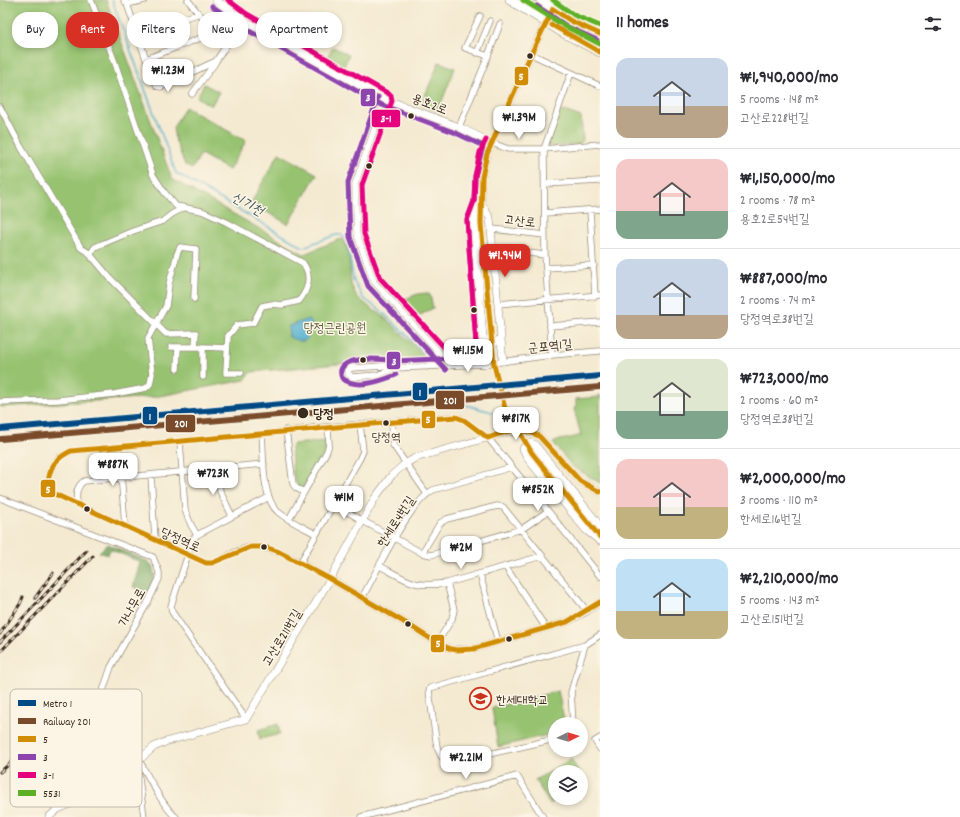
<!DOCTYPE html>
<meta charset="utf-8">
<style>
:root{--surface:#fff;--page:#f2f2f3;--text:#2b2b33;--muted:#7c7c81;--line:#e1e1e2;--accent:#d93025}
body{margin:0;font-family:Dekko,"Poor Story",sans-serif;background:var(--page);color:var(--text);height:100vh;display:flex;flex-direction:column;font-size:15px;white-space:nowrap}
*{box-sizing:border-box;margin:0}
p{font-size:13px;color:var(--muted)}
.icon{flex:none;width:22px;height:22px;fill:none;stroke:currentColor;stroke-width:2;stroke-linecap:round;stroke-linejoin:round}
.map{position:relative;flex:1;overflow:hidden}
.panel{display:flex;flex-direction:column;background:var(--surface);width:360px}
.panel>*{flex:none}
.hud{position:absolute;left:12px;top:12px;width:380px;height:36px;display:flex;gap:8px}
.needle{width:26px;rotate:85deg}
.buttons{position:absolute;left:548px;top:717px;display:grid;gap:8px}
.buttons a{display:grid;place-items:center;width:40px;height:40px;border-radius:50%;background:var(--surface);box-shadow:0 2px 6px #0003;font-size:20px}
.price{position:absolute;translate:-50% -34px;padding:0 9px;border-radius:8px;background:#fff;color:#222;font-size:13px;line-height:26px;filter:drop-shadow(0 1px 2px #0008)}
.price::after{content:'';position:absolute;left:50%;top:24px;width:12px;height:9px;margin-left:-6px;background:inherit;clip-path:polygon(0 0,100% 0,50% 100%)}
.price.on{background:var(--accent);color:#fff}
ul{padding:0;list-style:none}
li{display:flex;align-items:center;gap:12px;height:100px;padding:0 16px}
li+li{border-top:1px solid var(--line)}
li span{display:grid;place-items:center;flex:none;width:112px;height:80px;border-radius:12px;color:#555}
li>.icon{margin-inline-start:auto}
span .icon{width:48px;height:48px;fill:#fffc;stroke-width:1}
li b{font-size:17px}
h2{display:flex;justify-content:space-between;align-items:center;height:48px;padding:0 16px;font-size:17px}
.chip{padding:0 14px;border-radius:16px;background:var(--surface);box-shadow:0 2px 6px #0003;font-size:14px;line-height:36px}
.chip.on{background:var(--accent);color:#fff}
main{display:flex;flex:1;min-height:0}
.map>svg:first-child{display:block}
.green{fill:#97c371;stroke:#697648}
.forest{fill:#79a963;stroke:#5a6a40}
.water{fill:#4faece;stroke:#456c76}
.lines{fill:none;stroke-linecap:round;stroke-linejoin:round}
.stream{stroke:#4faece;stroke-width:1.5}
.tertiary-tunnel{stroke:#cfc4ad;stroke-width:7;stroke-dasharray:7 3.5;stroke-linecap:butt}
.primary-tunnel{stroke:#cfc4ad;stroke-width:9;stroke-dasharray:9 4.5;stroke-linecap:butt}
.minor-casing{stroke:#988a78;stroke-width:7}
.tertiary-casing{stroke:#988a78;stroke-width:8}
.primary-casing{stroke:#988a78;stroke-width:10}
.minor{stroke:#fff;stroke-width:5.5}
.tertiary{stroke:#fff;stroke-width:7}
.primary{stroke:#fff;stroke-width:9}
.rail-casing{stroke:#3b2a1e;stroke-width:3}
.rail{stroke:#fcf5e5;stroke-width:1.5;stroke-dasharray:4.5;stroke-linecap:butt}
.bus-1-casing{stroke:#fcf5e5;stroke-width:8}
.bus-2-casing{stroke:#fcf5e5;stroke-width:8}
.bus-3-casing{stroke:#fcf5e5;stroke-width:8}
.bus-4-casing{stroke:#fcf5e5;stroke-width:8}
.bus-1{stroke:#d18d06;stroke-width:5}
.bus-2{stroke:#8e44ad;stroke-width:5}
.bus-3{stroke:#e5007d;stroke-width:5}
.bus-4{stroke:#5bb025;stroke-width:5}
.rail-1-casing{stroke:#fcf5e5;stroke-width:9}
.rail-1{stroke:#7a4b2a;stroke-width:6}
.metro-1-casing{stroke:#fcf5e5;stroke-width:9}
.metro-1{stroke:#004a85;stroke-width:6}
.bus-dot{fill:#3b2a1e;stroke:#fcf5e5;stroke-width:1.5}
.labels{text-anchor:middle;stroke-width:3;stroke-linejoin:round;paint-order:stroke}
.bus-label{font-size:12px;fill:#3b2a1e;stroke:#fcf5e5}
.street-label{font-size:13px;fill:#3b2a1e;stroke:#fcf5e5}
.park-label{font-size:13px;fill:#575837;stroke:#fcf5e5}
.stop-label{font-size:13px;font-weight:bold;fill:#3b2a1e;stroke:#fcf5e5;text-anchor:start}
.poi-label{font-size:13px;fill:#3b2a1e;stroke:#fcf5e5;text-anchor:start}
.water-label{font-size:14px;font-style:italic;fill:#42585c;stroke:#fcf5e5}
.key{fill:#fcf5e5;stroke:#c2b8a9;stroke-width:1}
.key-label{font-size:11px;fill:#3b2a1e}
.line-badge{stroke:#fcf5e5;stroke-width:1.5}
.badge-label{font-size:11px;text-anchor:middle;font-weight:bold;fill:#fff}
</style>
<main>
<div class="map">
<svg width="600" height="817" viewBox="0 0 600 817">
<rect width="100%" height="100%" fill="#fcf5e5"/>
<filter id="ink" filterUnits="userSpaceOnUse"><feTurbulence type="fractalNoise" baseFrequency=".025" numOctaves="2"/><feDisplacementMap in="SourceGraphic" scale="8" xChannelSelector="R" yChannelSelector="G"/><feConvolveMatrix kernelMatrix="1 2 1 2 8 2 1 2 1" color-interpolation-filters="sRGB"/></filter>
<filter id="wash" filterUnits="userSpaceOnUse"><feTurbulence type="fractalNoise" baseFrequency=".012" numOctaves="4" result="noise"/><feDisplacementMap in="SourceGraphic" scale="16" xChannelSelector="R" yChannelSelector="G"/><feGaussianBlur stdDeviation="0.9" result="paint"/><feColorMatrix in="noise" values="0 0 0 0 0 0 0 0 0 0 0 0 0 0 0 0 0 1.4 0 .05"/><feComposite in="paint" operator="in"/></filter>
<g filter="url(#wash)">
<rect width="100%" height="100%" fill="#f4ead1"/>
<path class="green" d="M0,0H106L172,179L304,254L338,240L343,239L349,253L351,284L357,297L373,310L382,315L425,356L251,372L245,380L154,397L0,407Z
M333,47L349,55L344,66L327,57Z
M439,62L455,68L438,111L421,105Z
M204,84L219,92L211,106L197,97Z
M185,107L246,141L229,170L201,154L192,169L185,165L175,139L173,128Z
M564,111L581,117L583,140L580,144L551,147L548,143L559,112Z
M279,153L317,174L288,224L251,203Z
M427,293L430,295L433,308L415,318L400,301L418,294Z
M599,395H600V483L572,466L553,443C562,438 571,439 581,435L574,409L576,406V399L599,397Z
M326,441V451L302,489C290,482 293,461 291,448L294,444Z
M558,691L565,724H555V733L498,747L492,708Z
M278,724L280,734L260,739L258,730Z
M571,759L579,772H555V798H560L550,804L535,780Z"/>
<path class="forest" d="M108,544L149,562C158,573 153,582 149,593L133,587L140,562L110,549L108,555L99,552Z"/>
<path class="water" d="M308,319L311,321C313,328 312,322 311,328C308,343 304,344 289,337L288,327L291,325Z"/>
<g class="lines">
<path class="stream" d="M112,0L176,173L303,247L336,235C342,234 344,236 347,242L354,282L363,298L380,310L426,354
M458,403L496,413"/>
</g>
</g>
<g filter="url(#ink)">
<g class="lines">
<path class="tertiary-tunnel" d="M481,224L494,365L505,408L532,453"/>
<path class="primary-tunnel" d="M521,0L568,29L589,40
M533,0L548,9"/>
<defs>
<path id="minor" d="M91,0L114,60L153,175L165,193L176,206L202,211L226,222L303,263C312,276 308,290 299,301L282,305L272,304L262,306L253,323L237,325L228,336L226,373H241
M124,0L127,4L146,59L157,86L161,87L216,61L243,20
M188,0C199,16 213,29 231,37
M127,4L145,0
M136,32L198,14
M477,53L490,21
M531,54L600,86
M488,56L500,24
M146,59L219,31
M192,94L215,63
M385,99L355,184L357,235L374,282L451,365
M0,107L21,147L81,248L89,253L110,278L166,334L196,333L195,347
M459,127L488,56L465,48L480,16
M492,143L508,149H544L600,144
M545,184L600,181
M590,210L595,296
M545,213L600,209
M492,229L545,235
M494,249L545,255
M92,258L91,253L95,247L133,231L163,221L172,214L183,208
M546,268L594,265
M498,304L600,295
M550,326L600,322
M171,347H199
M552,355L545,255L544,149L571,73
M427,367C433,362 438,359 436,350
M395,368L377,375L353,377L348,374V370L352,368L383,366L395,368L485,364L552,355L600,351
M177,369L178,347
M203,377V347L227,348
M0,402L58,400L114,394L146,388L150,384L152,374L148,338L166,306L169,284L177,254L180,247L196,249L194,299
M392,422L393,445L427,494
M286,430L293,484L296,488L304,492
M262,434C264,455 261,497 278,512C289,521 303,527 316,534
M180,442L185,510L191,525L197,535
M119,447L125,526
M217,469L220,491L232,516
M151,475L155,539
M0,498L153,557L159,572V579L148,602L111,667L73,780L58,809
M77,504C76,494 76,487 84,481L264,464
M334,504L363,521L422,553L431,555L522,529L548,511
M289,519L327,451L329,444L328,427
M422,553L440,523L447,519L497,506L503,507L587,611
M300,563L360,458L363,451L360,424
M380,566C408,581 414,588 447,583L542,556
M505,566L546,628
M480,574L498,642
M330,579C312,570 270,542 250,547C237,550 224,558 212,563H206L48,491C47,480 50,469 57,460C60,456 67,454 71,451L262,434L313,428L450,417L460,418L464,420L488,438L548,511L600,576
M362,598C377,571 408,504 433,490L512,467
M437,643L452,619L454,610L447,583
M246,719L172,612L171,606L193,539L197,535L269,497
M573,724L571,692L585,645
M600,738L595,741L600,749
M555,739L454,762H447L441,756L437,747L429,691L430,688L585,645L600,635
M139,760C148,776 163,807 176,817
M137,763L144,817
M361,817L517,776L543,817"/>
<path id="tertiary" d="M216,0L243,20L385,99L459,127L492,143
M481,203L490,218L503,361
M479,208L474,220L485,364
M481,224L482,177L487,154L531,54L557,0
M483,337C489,344 495,346 501,337
M532,453L600,537
M600,529L597,522L535,445L531,443L526,444L523,449L528,459L586,530L600,541
M330,579L409,625L437,643L451,649H473L567,622L587,611L600,602
M49,817L58,809L115,785L139,760L154,747L165,742L246,719L330,579L375,498L392,475L405,464L415,458L508,432L526,430L539,436L580,481L600,492"/>
<path id="primary" d="M510,0L562,32L600,52
M541,0L571,21L600,34"/>
</defs>
<use href="#minor" class="minor-casing"/>
<use href="#tertiary" class="tertiary-casing"/>
<use href="#primary" class="primary-casing"/>
<use href="#minor" class="minor"/>
<use href="#tertiary" class="tertiary"/>
<use href="#primary" class="primary"/>
<defs>
<path id="rail" d="M35,598L53,573
M0,634L20,604L23,597
M0,642L87,550
M0,652L93,556
M0,772L79,705"/>
</defs>
<use href="#rail" class="rail-casing"/>
<use href="#rail" class="rail"/>
<defs>
<path id="bus-1" d="M552,25L600,52
M600,34L571,21L553,9L531,54L487,154L482,177L481,224L494,365L505,408L532,453L600,537
M600,492L580,481L539,436C520,426 507,431 488,438L464,420L456,417C328,427 199,440 71,451C67,453 63,455 60,458C50,465 47,480 48,491L206,563H212L251,547H265L277,551L330,579L409,625L437,643L451,649L457,650L473,649L567,622L600,602"/>
<path id="bus-2" d="M212,6L240,26L382,105L456,133L483,146L475,176L474,201L467,220L477,357L395,361C383,359 332,354 342,378C356,390 381,381 396,375
M537,6L568,27L597,40
M378,97L348,182L350,237L368,286L446,370"/>
<path id="bus-3" d="M228,0L247,14L391,95L392,101L362,185L364,234L380,278L454,358L477,357L467,220L474,201L475,176L480,152L486,140"/>
<path id="bus-4" d="M523,0L565,26L600,44
M553,0L574,15L600,26"/>
</defs>
<use href="#bus-1" class="bus-1-casing"/>
<use href="#bus-2" class="bus-2-casing"/>
<use href="#bus-3" class="bus-3-casing"/>
<use href="#bus-4" class="bus-4-casing"/>
<use href="#bus-1" class="bus-1"/>
<use href="#bus-2" class="bus-2"/>
<use href="#bus-3" class="bus-3"/>
<use href="#bus-4" class="bus-4"/>
<defs>
<path id="rail-1" d="M1,439L600,387"/>
</defs>
<use href="#rail-1" class="rail-1-casing"/>
<use href="#rail-1" class="rail-1"/>
<defs>
<path id="metro-1" d="M0,429L600,376"/>
</defs>
<use href="#metro-1" class="metro-1-casing"/>
<use href="#metro-1" class="metro-1"/>
</g>
</g>
<defs>
<symbol id="university-ring" viewBox="-11 -11 22 22"><circle r="9.5" fill="#fcf5e5" stroke="#c8321e" stroke-width="1.5"/><path d="M0-5L7-2L0 1L-7-2ZM-4 1L0 2.5L4 1V4Q0 6-4 4Z" fill="#c8321e"/></symbol>
</defs>
<g fill-rule="evenodd">
<use href="#university-ring" x="468" y="686" width="25" height="25"/>
</g>
<g class="bus-dot">
<circle cx="530" cy="56" r="3.5"/>
<circle cx="411" cy="116" r="3.5"/>
<circle cx="369" cy="166" r="3.5"/>
<circle cx="474" cy="310" r="3.5"/>
<circle cx="363" cy="360" r="3.5"/>
<circle cx="303" cy="413" r="6"/>
<circle cx="386" cy="423" r="3.5"/>
<circle cx="87" cy="509" r="3.5"/>
<circle cx="264" cy="547" r="3.5"/>
<circle cx="408" cy="624" r="3.5"/>
<circle cx="509" cy="639" r="3.5"/>
</g>
<g class="labels">
<g class="bus-label">
<text x="386" y="441">당정역</text>
</g>
<g class="street-label">
<text transform="translate(430 103) rotate(21)" y="5">용호2로</text>
<text transform="translate(520 220) rotate(6)" y="5">고산로</text>
<text transform="translate(550 345) rotate(-6)" y="5">군포역1길</text>
<text transform="translate(395 521) rotate(-57)" y="5">한세로4번길</text>
<text transform="translate(181 539) rotate(24)" y="5">당정역로</text>
<text transform="translate(131 607) rotate(-61)" y="5">가나무로</text>
<text transform="translate(281 637) rotate(-59)" y="5">고산로211번길</text>
</g>
<g class="park-label">
<text x="335" y="332">당정근린공원</text>
</g>
<g class="stop-label">
<text x="313" y="418">당정</text>
</g>
<g class="poi-label">
<text x="496" y="704">한세대학교</text>
</g>
<g class="water-label">
<text transform="translate(248 203) rotate(30)" y="5">신기천</text>
</g>
</g>
<rect x="10" y="689" width="132" height="118" rx="6" class="key"/>
<rect x="18" y="700" width="18" height="6" fill="#004a85"/>
<rect x="18" y="718" width="18" height="6" fill="#7a4b2a"/>
<rect x="18" y="736" width="18" height="6" fill="#d18d06"/>
<rect x="18" y="754" width="18" height="6" fill="#8e44ad"/>
<rect x="18" y="772" width="18" height="6" fill="#e5007d"/>
<rect x="18" y="790" width="18" height="6" fill="#5bb025"/>
<g class="key-label">
<text x="43" y="707">Metro 1</text>
<text x="43" y="725">Railway 201</text>
<text x="43" y="743">5</text>
<text x="43" y="761">3</text>
<text x="43" y="779">3-1</text>
<text x="43" y="797">5531</text>
</g>
<g class="line-badge">
<rect x="514" y="66" width="15" height="20" rx="4" fill="#d18d06"/>
<rect x="360" y="88" width="16" height="19" rx="4" fill="#8e44ad"/>
<rect x="371" y="109" width="30" height="19" rx="4" fill="#e5007d"/>
<rect x="386" y="351" width="15" height="19" rx="4" fill="#8e44ad"/>
<rect x="412" y="382" width="16" height="19" rx="4" fill="#004a85"/>
<rect x="435" y="390" width="30" height="20" rx="4" fill="#7a4b2a"/>
<rect x="142" y="406" width="16" height="19" rx="4" fill="#004a85"/>
<rect x="421" y="410" width="15" height="19" rx="4" fill="#d18d06"/>
<rect x="165" y="414" width="31" height="19" rx="4" fill="#7a4b2a"/>
<rect x="40" y="479" width="16" height="19" rx="4" fill="#d18d06"/>
<rect x="430" y="634" width="15" height="19" rx="4" fill="#d18d06"/>
</g>
<g class="badge-label">
<text x="521" y="80">5</text>
<text x="368" y="101">3</text>
<text x="386" y="122">3-1</text>
<text x="394" y="365">3</text>
<text x="420" y="396">1</text>
<text x="450" y="404">201</text>
<text x="150" y="420">1</text>
<text x="428" y="423">5</text>
<text x="181" y="427">201</text>
<text x="48" y="493">5</text>
<text x="438" y="647">5</text>
</g>
</svg>
<div class="buttons">
<a><svg class="needle" viewBox="-14 -14 28 28"><path d="M0-13l5 13h-10z" fill="#e53935"/><path d="M0 13l5-13h-10z" fill="#7c7c81"/></svg></a>
<a><svg class="icon" aria-label="layers" viewBox="0 0 24 24"><path d="M12 4l9 5-9 5-9-5zM3 14l9 5 9-5"/></svg></a>
</div>
<b class="price" style="left:168px;top:93px">₩1.23M</b>
<b class="price" style="left:519px;top:140px">₩1.39M</b>
<b class="price on" style="left:505px;top:278px">₩1.94M</b>
<b class="price" style="left:468px;top:373px">₩1.15M</b>
<b class="price" style="left:516px;top:441px">₩817K</b>
<b class="price" style="left:113px;top:487px">₩887K</b>
<b class="price" style="left:213px;top:496px">₩723K</b>
<b class="price" style="left:538px;top:512px">₩852K</b>
<b class="price" style="left:344px;top:520px">₩1M</b>
<b class="price" style="left:461px;top:570px">₩2M</b>
<b class="price" style="left:466px;top:780px">₩2.21M</b>
<div class="hud">
<a class="chip">Buy</a>
<a class="chip on">Rent</a>
<a class="chip">Filters</a>
<a class="chip">New</a>
<a class="chip">Apartment</a>
</div>
</div>
<section class="panel">
<h2>11 homes<svg class="icon" aria-label="filters" viewBox="0 0 24 24"><path d="M4 7h16M4 17h16"/><circle cx="9" cy="7" r="2"/><circle cx="15" cy="17" r="2"/></svg></h2>
<ul>
<li><span style="background:linear-gradient(#c9d6e8 60%,#b9a48a 0)"><svg class="icon" aria-label="home" viewBox="0 0 24 24"><path d="M3 11l9-7 9 7M6 9v11h12V9"/></svg></span><div><b>₩1,940,000/mo</b><p>5 rooms · 148 m²</p><p>고산로228번길</p></div></li>
<li><span style="background:linear-gradient(#f6c9c9 65%,#7fa58c 0)"><svg class="icon" aria-label="home" viewBox="0 0 24 24"><path d="M3 11l9-7 9 7M6 9v11h12V9"/></svg></span><div><b>₩1,150,000/mo</b><p>2 rooms · 78 m²</p><p>용호2로54번길</p></div></li>
<li><span style="background:linear-gradient(#c9d6e8 70%,#b9a48a 0)"><svg class="icon" aria-label="home" viewBox="0 0 24 24"><path d="M3 11l9-7 9 7M6 9v11h12V9"/></svg></span><div><b>₩887,000/mo</b><p>2 rooms · 74 m²</p><p>당정역로38번길</p></div></li>
<li><span style="background:linear-gradient(#dfe7d0 65%,#7fa58c 0)"><svg class="icon" aria-label="home" viewBox="0 0 24 24"><path d="M3 11l9-7 9 7M6 9v11h12V9"/></svg></span><div><b>₩723,000/mo</b><p>2 rooms · 60 m²</p><p>당정역로38번길</p></div></li>
<li><span style="background:linear-gradient(#f6c9c9 60%,#c2b280 0)"><svg class="icon" aria-label="home" viewBox="0 0 24 24"><path d="M3 11l9-7 9 7M6 9v11h12V9"/></svg></span><div><b>₩2,000,000/mo</b><p>3 rooms · 110 m²</p><p>한세로16번길</p></div></li>
<li><span style="background:linear-gradient(#bfe0f5 65%,#c2b280 0)"><svg class="icon" aria-label="home" viewBox="0 0 24 24"><path d="M3 11l9-7 9 7M6 9v11h12V9"/></svg></span><div><b>₩2,210,000/mo</b><p>5 rooms · 143 m²</p><p>고산로151번길</p></div></li>
</ul>
</section>
</main>
